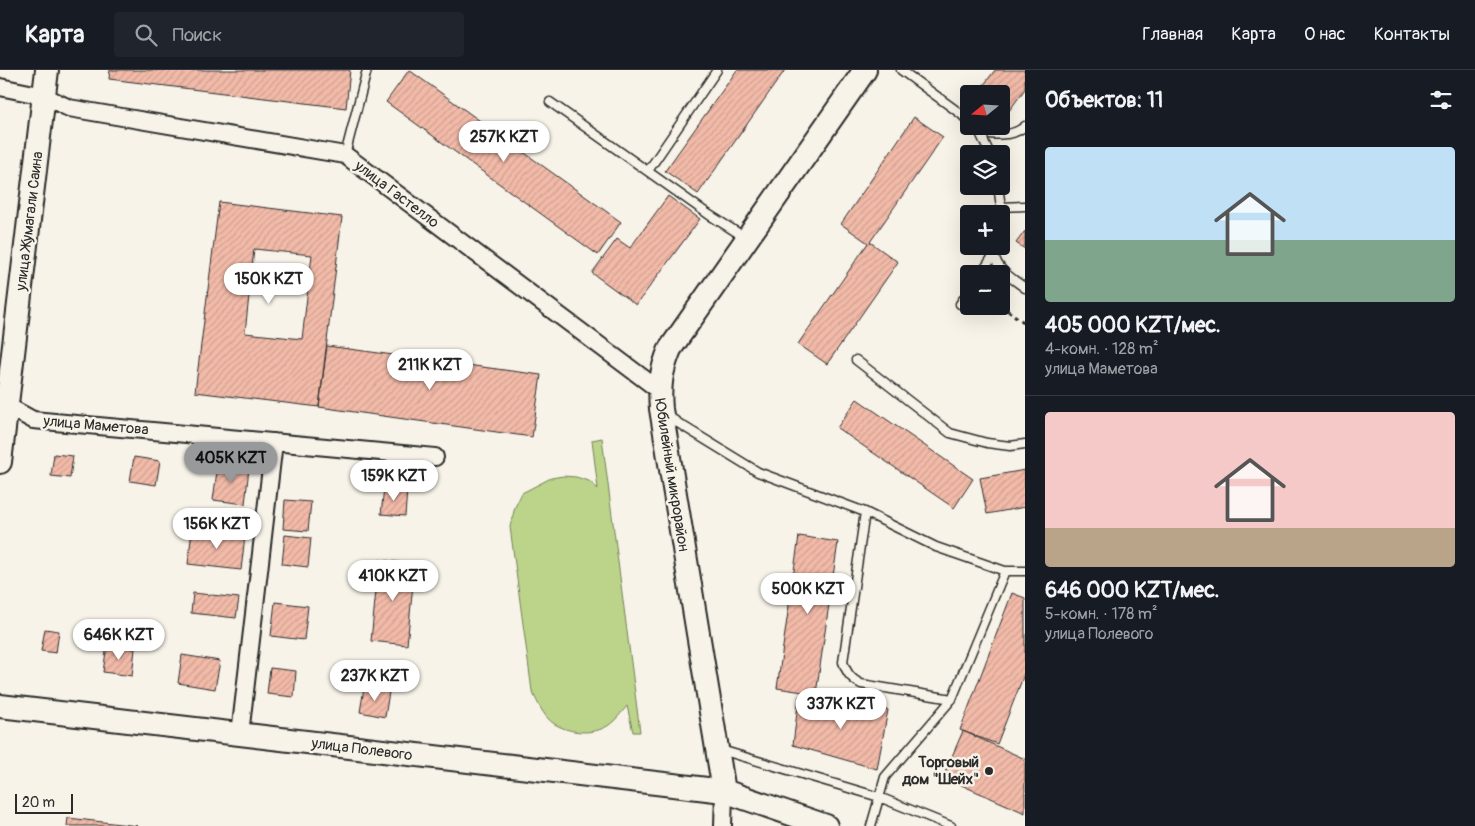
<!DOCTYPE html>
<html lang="ru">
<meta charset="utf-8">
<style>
:root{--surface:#171b24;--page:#20242c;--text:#f1f3f6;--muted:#9ea1a6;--line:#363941;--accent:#98999b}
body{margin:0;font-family:Pangolin,sans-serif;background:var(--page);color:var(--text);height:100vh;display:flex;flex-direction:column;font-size:19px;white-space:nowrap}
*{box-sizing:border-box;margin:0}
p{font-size:16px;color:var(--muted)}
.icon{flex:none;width:28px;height:28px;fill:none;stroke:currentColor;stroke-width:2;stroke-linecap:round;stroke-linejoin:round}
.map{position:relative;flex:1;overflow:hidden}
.sheet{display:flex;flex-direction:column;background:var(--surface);width:450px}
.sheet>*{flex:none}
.needle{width:32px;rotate:252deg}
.controls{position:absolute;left:960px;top:15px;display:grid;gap:10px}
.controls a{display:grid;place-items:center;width:50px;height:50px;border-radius:5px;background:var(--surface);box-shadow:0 5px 20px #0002;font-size:25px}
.scale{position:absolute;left:15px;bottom:12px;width:58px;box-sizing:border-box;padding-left:5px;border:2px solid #2b2b2b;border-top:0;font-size:14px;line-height:18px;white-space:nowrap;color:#2b2b2b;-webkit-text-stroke:4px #f7f3e8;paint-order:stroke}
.price{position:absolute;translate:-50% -42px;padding:0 11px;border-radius:18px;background:#fff;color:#222;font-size:16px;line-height:32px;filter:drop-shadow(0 1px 2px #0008)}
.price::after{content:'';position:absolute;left:50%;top:30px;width:15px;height:11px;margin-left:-8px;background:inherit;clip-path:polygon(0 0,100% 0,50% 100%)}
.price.active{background:var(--accent);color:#111}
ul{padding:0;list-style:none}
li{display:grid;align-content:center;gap:10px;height:265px;padding:0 20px}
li+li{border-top:1px solid var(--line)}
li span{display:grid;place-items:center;height:155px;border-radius:5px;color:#555}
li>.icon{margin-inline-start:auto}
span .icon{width:90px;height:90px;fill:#fffc;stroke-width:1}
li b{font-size:21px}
h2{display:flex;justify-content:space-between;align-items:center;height:60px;padding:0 20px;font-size:21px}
header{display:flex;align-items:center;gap:30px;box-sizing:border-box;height:70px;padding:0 25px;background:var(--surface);border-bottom:1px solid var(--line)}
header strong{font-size:24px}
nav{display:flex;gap:28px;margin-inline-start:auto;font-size:18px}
.search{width:350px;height:45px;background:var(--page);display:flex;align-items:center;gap:12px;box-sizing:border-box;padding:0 18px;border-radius:5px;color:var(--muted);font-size:19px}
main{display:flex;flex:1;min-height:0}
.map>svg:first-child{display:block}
.park{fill:#bcd48a;stroke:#74805a}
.building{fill:url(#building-hatch);stroke:#2b2b2b;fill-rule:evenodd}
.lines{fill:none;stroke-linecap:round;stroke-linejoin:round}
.lane-casing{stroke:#2b2b2b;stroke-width:11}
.street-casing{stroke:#2b2b2b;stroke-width:20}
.secondary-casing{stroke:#2b2b2b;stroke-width:26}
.path{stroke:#2b2b2b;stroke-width:3;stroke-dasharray:4 4;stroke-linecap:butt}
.lane{stroke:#f7f3e8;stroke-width:8}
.street{stroke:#f7f3e8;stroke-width:16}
.secondary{stroke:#f7f3e8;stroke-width:22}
.poi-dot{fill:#2b2b2b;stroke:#f7f3e8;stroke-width:2}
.labels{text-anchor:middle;stroke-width:5;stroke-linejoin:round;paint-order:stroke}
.street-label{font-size:15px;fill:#2b2b2b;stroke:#f7f3e8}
.poi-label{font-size:15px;font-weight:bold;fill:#2b2b2b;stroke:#f7f3e8;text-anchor:end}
</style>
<header>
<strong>Карта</strong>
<div class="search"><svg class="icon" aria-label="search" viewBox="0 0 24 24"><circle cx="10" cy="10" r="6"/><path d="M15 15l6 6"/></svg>Поиск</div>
<nav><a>Главная</a><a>Карта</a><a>О нас</a><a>Контакты</a></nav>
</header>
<main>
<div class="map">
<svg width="1025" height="756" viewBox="0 0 1025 756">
<defs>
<pattern id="building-hatch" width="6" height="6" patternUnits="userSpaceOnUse" patternTransform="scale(1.25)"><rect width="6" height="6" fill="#f2baa8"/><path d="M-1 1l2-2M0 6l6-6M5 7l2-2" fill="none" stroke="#d0a091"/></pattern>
</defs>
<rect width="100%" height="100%" fill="#f7f3e8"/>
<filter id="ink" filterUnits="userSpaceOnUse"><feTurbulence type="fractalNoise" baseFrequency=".02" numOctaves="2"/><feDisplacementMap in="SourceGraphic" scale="10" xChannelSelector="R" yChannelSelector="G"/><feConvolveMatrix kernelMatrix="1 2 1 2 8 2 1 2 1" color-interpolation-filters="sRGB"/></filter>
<g filter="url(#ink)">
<path class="park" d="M602,368L640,662H633L627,636C621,643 616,650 609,655C593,666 568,663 553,653C543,646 537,631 532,621L510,457L515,437L522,423L551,408L563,406L576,407L589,411L598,419L592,370Z"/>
<path class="building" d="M110,0H350L346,38L109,9Z
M409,0L621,152L598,185L386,32Z
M737,0H785L698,124L665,101Z
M995,0H1025V19L1003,49L1001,48V24H977Z
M914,47L943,67L870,172L898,192L827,294L798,274L868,173L841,154Z
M668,126L700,149L636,235L592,203L617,169L630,178Z
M219,132L342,147L319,337L195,322ZM254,179L312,185L302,269L245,263Z
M1025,161V179L1016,173Z
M327,276L541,305L532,367L319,337Z
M857,329L973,409L954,438L837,358Z
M54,384L73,386L70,408L51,406Z
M134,387L160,391L156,415L130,411Z
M218,394L249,398L245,434L213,430Z
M1025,400V437L987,444L980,408Z
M384,418L407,420L405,446L381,444Z
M285,430L311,432L308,461L283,459Z
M192,460L245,466L241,500L188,494Z
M285,465L311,468L308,497L282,494Z
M799,466L838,472L816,624L777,618Z
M379,490L415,494L407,575L371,571Z
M193,523L239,528L236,548L191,543Z
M1012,523L1025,528V602L997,674L960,660Z
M275,532L308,536L304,570L271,566Z
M45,559L59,561L56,583L41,581Z
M107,575L135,579L132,606L103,602Z
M182,585L220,591L215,619L178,613Z
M270,598L296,601L294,627L267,624Z
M364,618L389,622L385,647L360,642Z
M799,626L888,640L877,699L793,675Z
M963,661L1025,689V743L943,707Z
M68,748L138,756H67Z"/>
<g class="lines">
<defs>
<path id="lane" d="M901,0L961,44L969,52
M550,32L708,144L746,168
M973,56L980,63L990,84
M980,63C995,65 1013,67 1025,56
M345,85L367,0
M648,101L717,0
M998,116L1001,137L999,144
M1001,137L1025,136
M993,176C993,198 1009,206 1025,218
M981,204L993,186
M960,234L969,221
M856,290L950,363L987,373L1010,376L1025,374
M668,345L678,353L758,402L865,442L936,477L1005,501H1025
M865,442L843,592C847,603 850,608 861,614L952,629
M721,680L879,727L951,756
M871,756L885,707L952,629L1005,501"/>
<path id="street" d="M0,17L44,26L69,38L345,85L659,320
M0,332L33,350L435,387
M240,664L274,372
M723,756L724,721"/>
<path id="secondary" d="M0,392L47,0
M0,636L724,721L826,756
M724,721L661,339C659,316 661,301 670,279L865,0"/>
</defs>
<use href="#lane" class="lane-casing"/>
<use href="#street" class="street-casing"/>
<use href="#secondary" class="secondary-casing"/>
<path class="path" d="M1001,236L1025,253"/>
<use href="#lane" class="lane"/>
<use href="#street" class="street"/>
<use href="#secondary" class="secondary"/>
</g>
</g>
<circle class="poi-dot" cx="989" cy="701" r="5"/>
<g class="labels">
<g class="street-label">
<text transform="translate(397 124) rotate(37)" y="5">улица Гастелло</text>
<text transform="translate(29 151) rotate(-83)" y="5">улица Жумагали Саина</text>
<text transform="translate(96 355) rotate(5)" y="5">улица Маметова</text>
<text transform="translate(672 405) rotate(81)" y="5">Юбилейный микрорайон</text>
<text transform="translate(362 679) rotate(7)" y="5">улица Полевого</text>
</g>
<g class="poi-label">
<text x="979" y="697">Торговый<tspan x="979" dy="17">дом "Шейх"</tspan></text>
</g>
</g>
</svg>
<div class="controls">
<a><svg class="needle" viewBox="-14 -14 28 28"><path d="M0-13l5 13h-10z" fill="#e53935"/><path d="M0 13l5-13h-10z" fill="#9ea1a6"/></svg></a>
<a><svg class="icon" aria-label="layers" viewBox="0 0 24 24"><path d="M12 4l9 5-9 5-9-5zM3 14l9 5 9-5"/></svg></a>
<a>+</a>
<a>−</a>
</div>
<div class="scale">20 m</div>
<b class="price" style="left:504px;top:93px">257K KZT</b>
<b class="price" style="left:269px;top:235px">150K KZT</b>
<b class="price" style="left:430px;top:321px">211K KZT</b>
<b class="price active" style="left:231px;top:414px">405K KZT</b>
<b class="price" style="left:394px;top:432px">159K KZT</b>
<b class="price" style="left:217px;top:480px">156K KZT</b>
<b class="price" style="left:393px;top:532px">410K KZT</b>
<b class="price" style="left:808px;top:545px">500K KZT</b>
<b class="price" style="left:119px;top:591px">646K KZT</b>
<b class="price" style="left:375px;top:632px">237K KZT</b>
<b class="price" style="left:841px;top:660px">337K KZT</b>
</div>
<section class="sheet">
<h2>Объектов: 11<svg class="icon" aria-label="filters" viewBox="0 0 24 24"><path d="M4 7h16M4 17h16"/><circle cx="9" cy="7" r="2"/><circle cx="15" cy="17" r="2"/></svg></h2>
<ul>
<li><span style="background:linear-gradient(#bfe0f5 60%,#7fa58c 0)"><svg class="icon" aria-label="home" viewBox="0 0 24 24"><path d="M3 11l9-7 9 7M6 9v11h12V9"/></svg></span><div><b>405 000 KZT/мес.</b><p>4-комн. · 128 m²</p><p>улица Маметова</p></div></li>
<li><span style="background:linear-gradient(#f6c9c9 75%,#b9a48a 0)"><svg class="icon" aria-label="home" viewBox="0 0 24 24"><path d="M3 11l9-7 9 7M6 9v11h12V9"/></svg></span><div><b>646 000 KZT/мес.</b><p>5-комн. · 178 m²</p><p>улица Полевого</p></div></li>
</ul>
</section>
</main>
